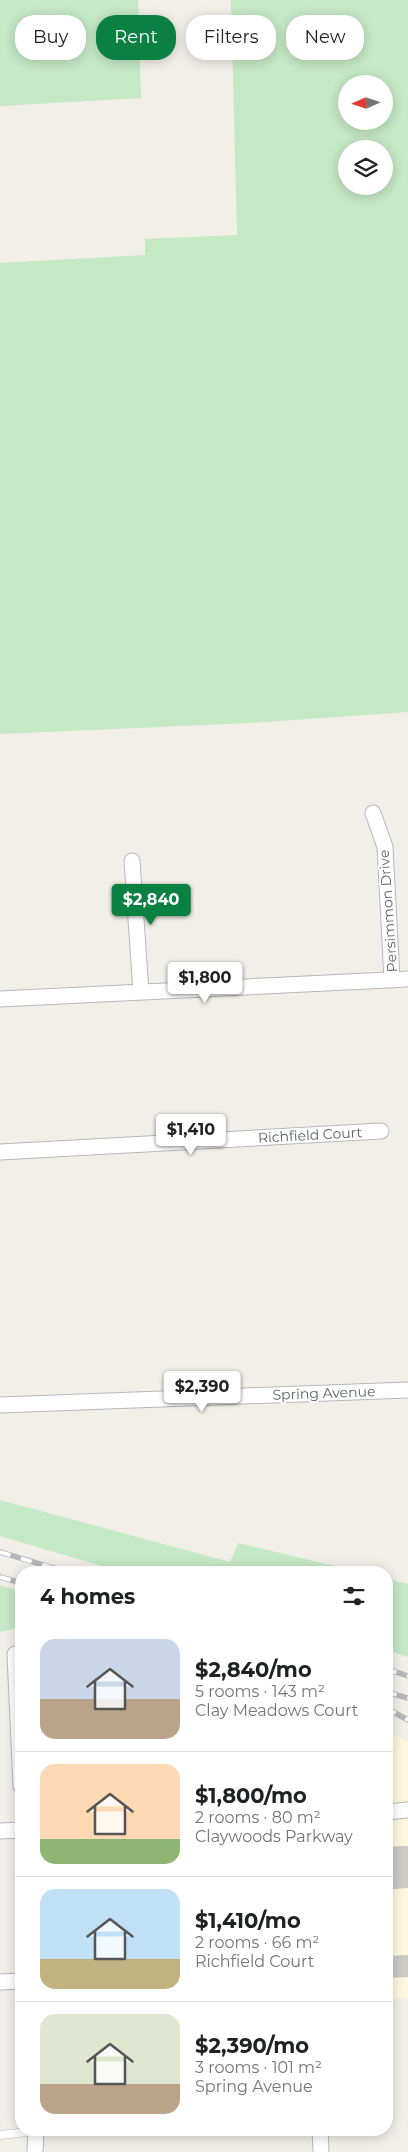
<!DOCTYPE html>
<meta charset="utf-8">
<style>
:root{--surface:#fff;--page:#f6f6f6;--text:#202124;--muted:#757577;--line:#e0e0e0;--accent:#0b8043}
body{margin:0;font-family:Montserrat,sans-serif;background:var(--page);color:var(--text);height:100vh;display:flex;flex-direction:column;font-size:19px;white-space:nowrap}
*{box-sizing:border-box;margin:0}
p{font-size:16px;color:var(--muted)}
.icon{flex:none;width:28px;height:28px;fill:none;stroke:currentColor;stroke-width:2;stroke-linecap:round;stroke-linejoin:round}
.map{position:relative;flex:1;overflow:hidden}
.panel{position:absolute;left:15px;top:1566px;width:378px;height:570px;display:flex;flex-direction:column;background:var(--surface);border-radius:20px;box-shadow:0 2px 12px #0003}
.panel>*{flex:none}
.banner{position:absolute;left:15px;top:15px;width:379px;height:45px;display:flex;gap:10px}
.needle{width:32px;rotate:267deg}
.buttons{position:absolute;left:338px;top:75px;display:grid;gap:10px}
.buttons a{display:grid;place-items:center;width:55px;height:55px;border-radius:50%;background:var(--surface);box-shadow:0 2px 12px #0003;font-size:25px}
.price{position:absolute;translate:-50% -42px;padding:0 11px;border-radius:5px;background:#fff;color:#222;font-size:16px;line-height:32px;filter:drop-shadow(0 1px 2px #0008)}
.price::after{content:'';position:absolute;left:50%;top:30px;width:15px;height:11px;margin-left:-8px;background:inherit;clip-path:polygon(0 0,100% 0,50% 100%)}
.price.selected{background:var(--accent);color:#fff}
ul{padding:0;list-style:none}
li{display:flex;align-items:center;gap:15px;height:125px;padding:0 25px}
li+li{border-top:1px solid var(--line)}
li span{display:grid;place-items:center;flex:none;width:140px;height:100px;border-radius:15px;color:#555}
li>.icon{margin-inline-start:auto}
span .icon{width:60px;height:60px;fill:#fffc;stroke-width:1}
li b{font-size:21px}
h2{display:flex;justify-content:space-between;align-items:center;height:60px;padding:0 25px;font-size:21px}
.pill{padding:0 18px;border-radius:20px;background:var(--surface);box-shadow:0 2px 12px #0003;font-size:18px;line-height:45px}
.pill.selected{background:var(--accent);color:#fff}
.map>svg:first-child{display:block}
.commercial{fill:#fef7e0}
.green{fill:#c5e8c5;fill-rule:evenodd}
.building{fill:#cccac5}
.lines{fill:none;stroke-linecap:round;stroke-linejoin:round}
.service-casing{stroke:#b5b8bc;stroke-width:9}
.minor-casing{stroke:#b5b8bc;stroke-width:17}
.service{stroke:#fff;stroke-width:8}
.minor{stroke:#fff;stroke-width:15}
.rail-casing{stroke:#b6b7b8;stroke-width:5.5}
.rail{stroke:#fff;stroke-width:4;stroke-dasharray:11;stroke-linecap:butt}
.labels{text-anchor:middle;stroke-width:4;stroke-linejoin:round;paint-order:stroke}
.street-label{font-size:14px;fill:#5f6368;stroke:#fff}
</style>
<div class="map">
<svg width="408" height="2152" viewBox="0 0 408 2152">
<rect width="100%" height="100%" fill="#f1efe8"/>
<path class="commercial" d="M386,1731L408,1742V1998L386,1999Z"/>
<path class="green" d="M0,0H138L141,98L0,106Z
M231,0H408V712L250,723L0,734V263L145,255V239L237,235ZM346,84H384V121H346ZM346,149H384V186H346Z
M0,1500L230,1562L238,1543L360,1572H122L0,1536Z
M386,1579L408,1584V1657L386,1650Z
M0,1585L21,1592V1627L0,1632Z"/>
<path class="building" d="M408,1846V1888L393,1889V1880L386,1881V1847Z
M408,1955V1977L386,1978V1956Z"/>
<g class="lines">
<defs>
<path id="service" d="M0,2135L36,2131"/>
<path id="minor" d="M373,813L385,847L392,980
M132,861L141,992
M0,999L408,979
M0,1152L381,1131
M0,1405L408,1390
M15,1654L21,1786
M386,1812L408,1810
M0,1831L21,1830
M0,1982L21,1981
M320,2130L321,2152
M35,2152L36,2130"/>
</defs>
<use href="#service" class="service-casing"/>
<use href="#minor" class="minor-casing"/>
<use href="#service" class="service"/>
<use href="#minor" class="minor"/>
<defs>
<path id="rail" d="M0,1552L66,1572
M0,1577L21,1583
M386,1669L408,1676
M386,1692L408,1698
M386,1708L408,1720"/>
</defs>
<use href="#rail" class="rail-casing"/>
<use href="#rail" class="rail"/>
</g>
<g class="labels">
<g class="street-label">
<text transform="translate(388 911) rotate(-94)" y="5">Persimmon Drive</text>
<text transform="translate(310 1135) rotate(-3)" y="5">Richfield Court</text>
<text transform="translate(324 1393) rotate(-2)" y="5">Spring Avenue</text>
</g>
</g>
</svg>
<div class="buttons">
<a><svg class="needle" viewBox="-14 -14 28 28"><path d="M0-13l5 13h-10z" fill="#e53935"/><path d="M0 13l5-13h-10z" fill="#757577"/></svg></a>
<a><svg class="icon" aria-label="layers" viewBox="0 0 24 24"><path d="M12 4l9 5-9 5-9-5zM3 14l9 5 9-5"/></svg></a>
</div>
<b class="price selected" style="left:151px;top:926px">$2,840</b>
<b class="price" style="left:205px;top:1004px">$1,800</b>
<b class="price" style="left:191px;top:1156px">$1,410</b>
<b class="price" style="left:202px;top:1413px">$2,390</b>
<div class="banner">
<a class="pill">Buy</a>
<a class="pill selected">Rent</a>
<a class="pill">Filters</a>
<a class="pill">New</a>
</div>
<section class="panel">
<h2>4 homes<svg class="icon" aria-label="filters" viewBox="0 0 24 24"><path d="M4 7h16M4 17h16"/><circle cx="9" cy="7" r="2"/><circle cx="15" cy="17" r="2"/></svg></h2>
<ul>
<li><span style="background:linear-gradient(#c9d6e8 60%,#b9a48a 0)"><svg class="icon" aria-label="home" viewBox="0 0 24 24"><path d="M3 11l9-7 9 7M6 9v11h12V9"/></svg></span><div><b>$2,840/mo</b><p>5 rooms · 143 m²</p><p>Clay Meadows Court</p></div></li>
<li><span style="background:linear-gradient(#ffd9b3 75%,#8fb573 0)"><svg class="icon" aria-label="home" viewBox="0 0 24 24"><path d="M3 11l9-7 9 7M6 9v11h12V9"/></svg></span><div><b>$1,800/mo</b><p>2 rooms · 80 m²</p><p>Claywoods Parkway</p></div></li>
<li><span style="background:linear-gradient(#bfe0f5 70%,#c2b280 0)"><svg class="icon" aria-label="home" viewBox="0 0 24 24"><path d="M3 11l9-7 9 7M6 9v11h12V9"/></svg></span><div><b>$1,410/mo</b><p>2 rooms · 66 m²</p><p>Richfield Court</p></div></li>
<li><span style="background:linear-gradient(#dfe7d0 70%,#b9a48a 0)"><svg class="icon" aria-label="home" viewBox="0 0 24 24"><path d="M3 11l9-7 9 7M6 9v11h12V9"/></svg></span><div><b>$2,390/mo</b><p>3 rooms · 101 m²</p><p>Spring Avenue</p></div></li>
</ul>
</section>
</div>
